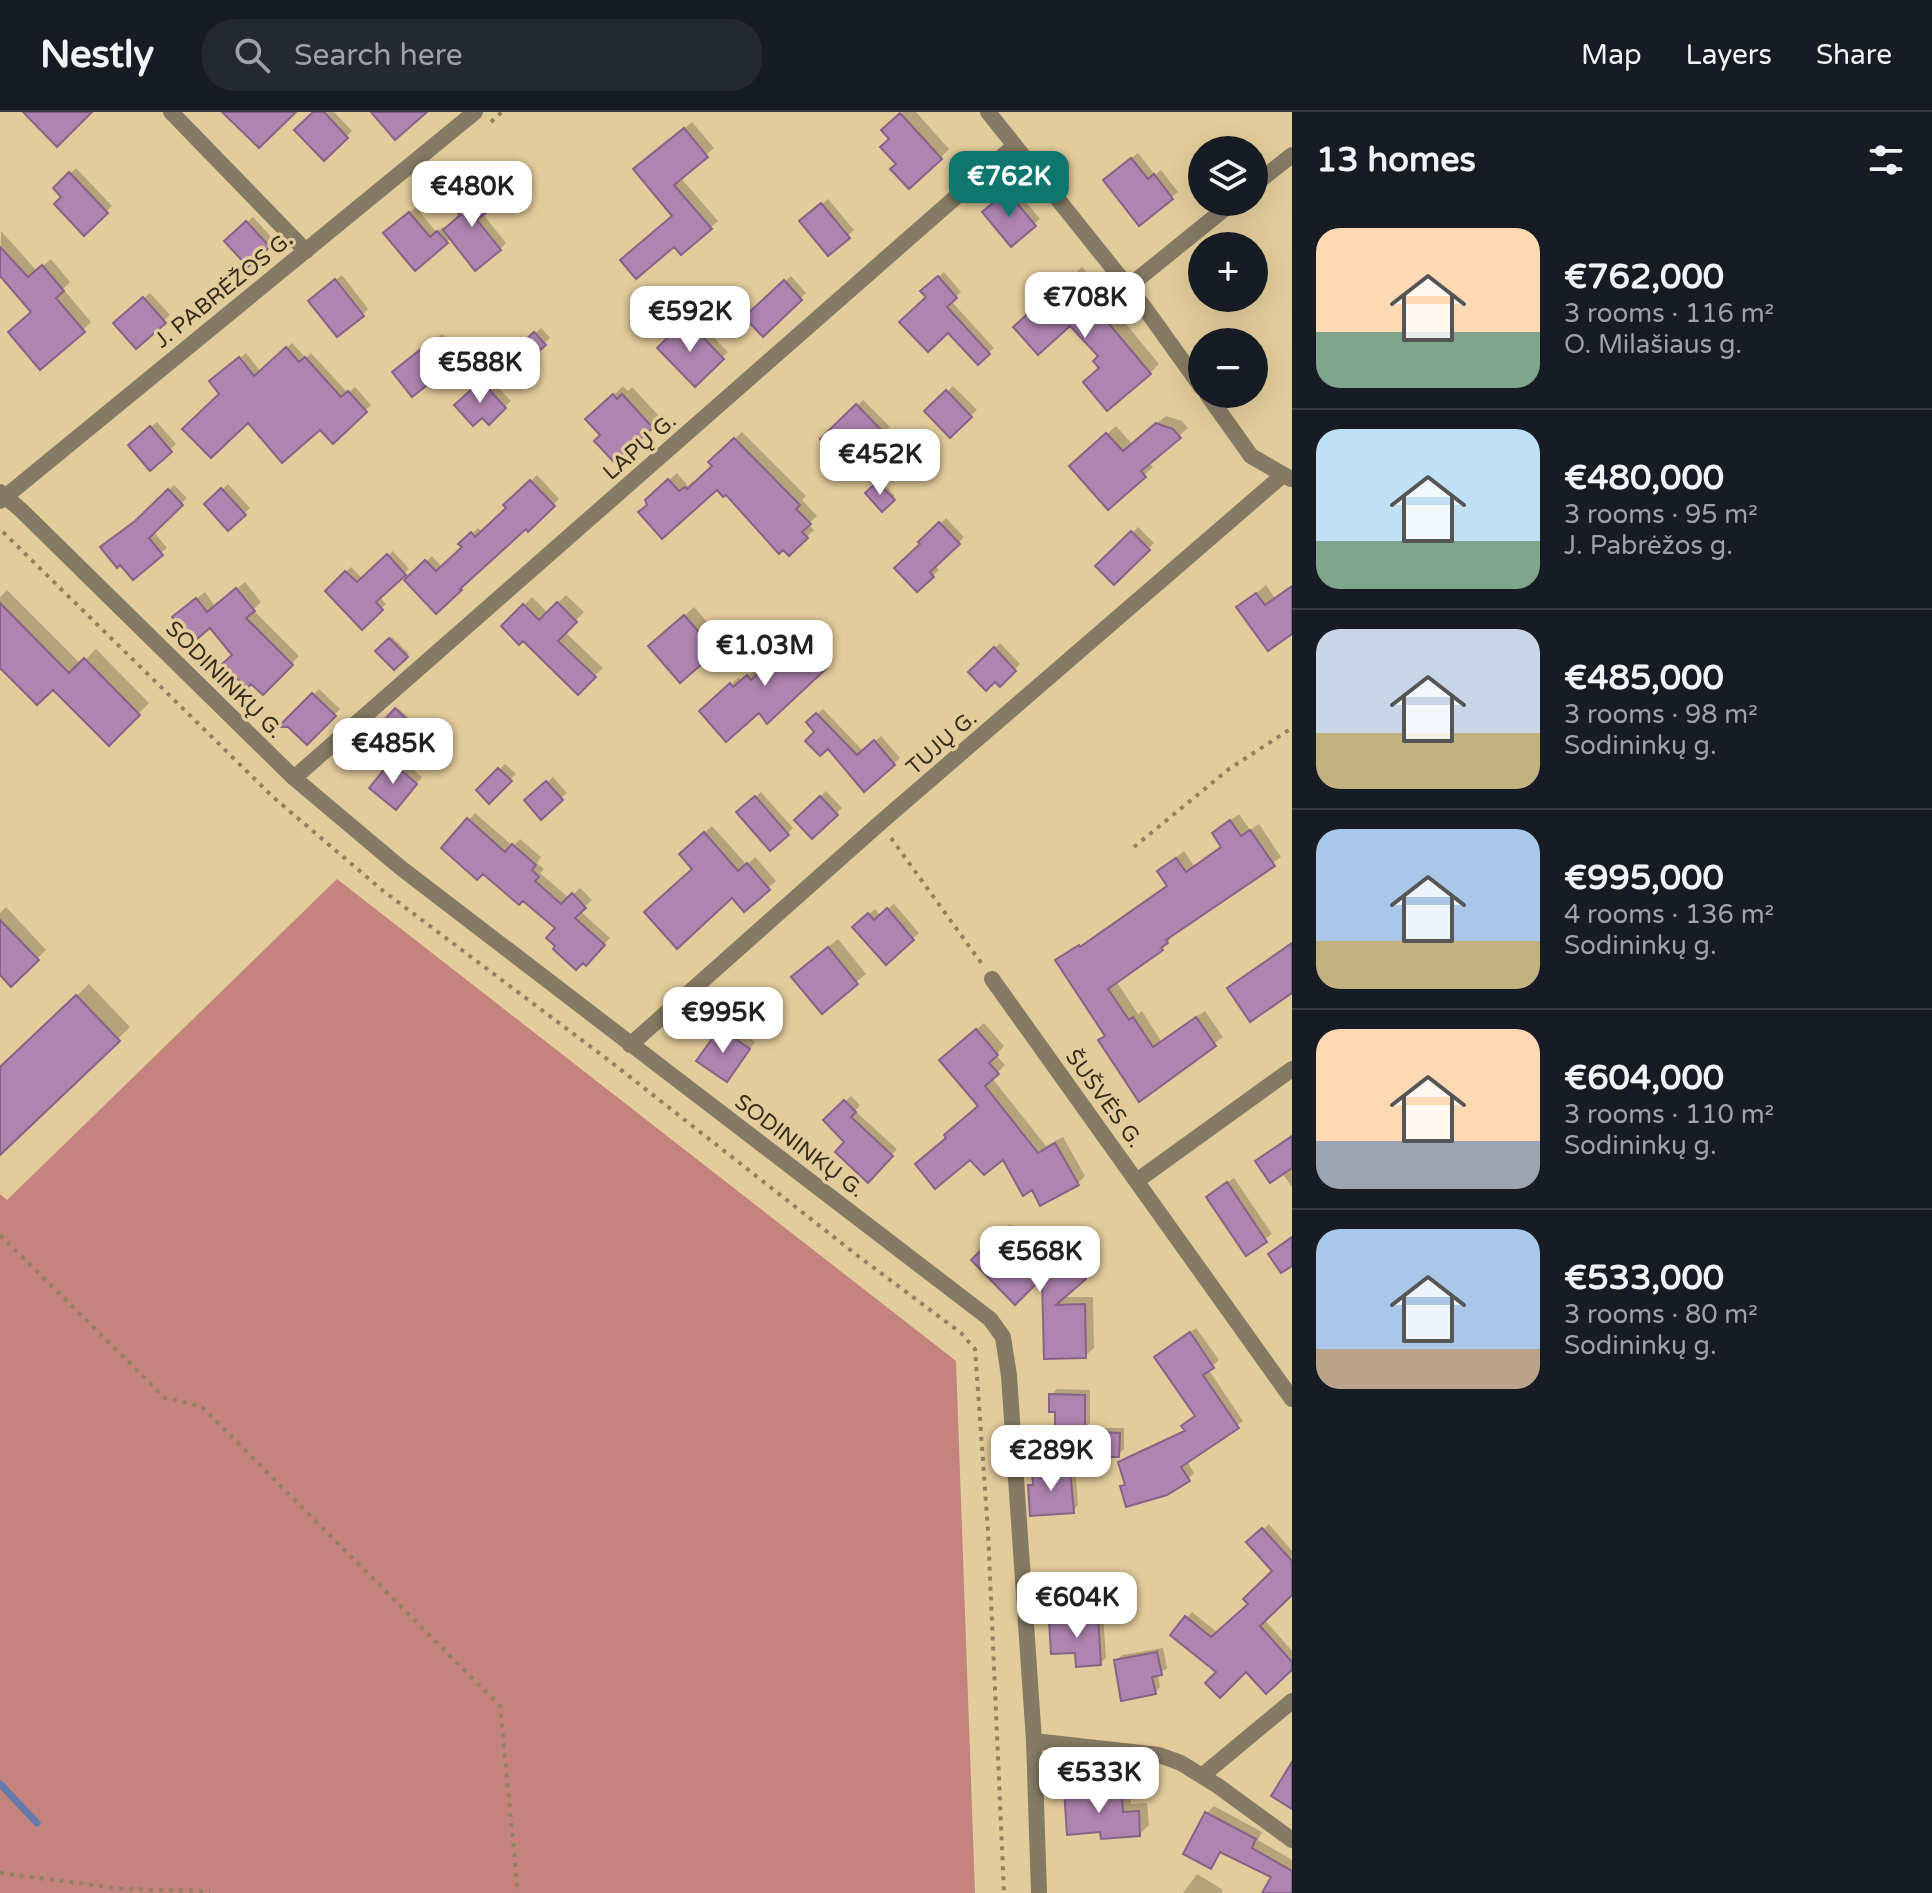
<!DOCTYPE html>
<meta charset="utf-8">
<style>
:root{--surface:#171b24;--page:#242831;--text:#f1f3f6;--muted:#9ea1a6;--line:#363941;--accent:#0f766e}
body{margin:0;font-family:"Varela Round",sans-serif;background:var(--page);color:var(--text);height:100vh;display:flex;flex-direction:column;font-size:30px;white-space:nowrap}
*{box-sizing:border-box;margin:0}
p{font-size:26px;color:var(--muted)}
.icon{flex:none;width:44px;height:44px;fill:none;stroke:currentColor;stroke-width:2;stroke-linecap:round;stroke-linejoin:round}
.map{position:relative;flex:1;overflow:hidden}
.side{display:flex;flex-direction:column;background:var(--surface);width:640px}
.side>*{flex:none}
.fabs{position:absolute;left:1188px;top:24px;display:grid;gap:16px}
.fabs a{display:grid;place-items:center;width:80px;height:80px;border-radius:50%;background:var(--surface);box-shadow:0 8px 32px #0002;font-size:40px}
.price{position:absolute;translate:-50% -68px;padding:0 18px;border-radius:16px;background:#fff;color:#222;font-size:26px;line-height:52px;filter:drop-shadow(0 2px 4px #0008)}
.price::after{content:'';position:absolute;left:50%;top:48px;width:24px;height:18px;margin-left:-12px;background:inherit;clip-path:polygon(0 0,100% 0,50% 100%)}
.price.on{background:var(--accent);color:#fff}
ul{padding:0;list-style:none}
li{display:flex;align-items:center;gap:24px;height:200px;padding:0 24px}
li+li{border-top:2px solid var(--line)}
li span{display:grid;place-items:center;flex:none;width:224px;height:160px;border-radius:24px;color:#555}
li>.icon{margin-inline-start:auto}
span .icon{width:96px;height:96px;fill:#fffc;stroke-width:1}
li b{font-size:34px}
h2{display:flex;justify-content:space-between;align-items:center;height:96px;padding:0 24px;font-size:34px}
header{display:flex;align-items:center;gap:48px;box-sizing:border-box;height:112px;padding:0 40px;background:var(--surface);border-bottom:2px solid var(--line)}
header strong{font-size:38px}
nav{display:flex;gap:44px;margin-inline-start:auto;font-size:28px}
.search{width:560px;height:72px;background:var(--page);display:flex;align-items:center;gap:20px;box-sizing:border-box;padding:0 28px;border-radius:32px;color:var(--muted);font-size:30px}
main{display:flex;flex:1;min-height:0}
.map>svg:first-child{display:block}
.forest{fill:#c4847d}
.shadow{fill:#0003}
.lines{fill:none;stroke-linecap:round;stroke-linejoin:round}
.stream{stroke:#657bac;stroke-width:7}
.building{fill:#af84b0;stroke:#876388;stroke-width:2}
.path{stroke:#92825f;stroke-width:4;stroke-dasharray:4 6;stroke-linecap:butt}
.minor{stroke:#857a63;stroke-width:16}
.tertiary{stroke:#857a63;stroke-width:16}
.labels{text-anchor:middle;stroke-width:7;stroke-linejoin:round;paint-order:stroke}
.street-label{font-size:22px;fill:#362d1a;stroke:#e3cc9b}
</style>
<header>
<strong>Nestly</strong>
<div class="search"><svg class="icon" aria-label="search" viewBox="0 0 24 24"><circle cx="10" cy="10" r="6"/><path d="M15 15l6 6"/></svg>Search here</div>
<nav><a>Map</a><a>Layers</a><a>Share</a></nav>
</header>
<main>
<div class="map">
<svg width="1292" height="1781" viewBox="0 0 1292 1781">
<rect width="100%" height="100%" fill="#e3cc9b"/>
<path class="forest" d="M337,767L956,1249L975,1781H0V1082L7,1088Z"/>
<path class="shadow" d="M315,0H334L352,19L324,46Z
M903,0H916L949,37L940,46L898,52L891,27L883,18Z
M692,10L714,36L680,65L718,109L710,116L674,132V104L643,49Z
M1138,41L1155,63L1161,58L1178,80L1139,111L1111,62Z
M76,56L112,94L84,121L64,85L56,76Z
M480,67L496,88L482,101L506,131L500,137L451,125L447,130L391,115L416,95L436,120L443,115L446,118L462,103L457,85Z
M1013,75L1040,107L1034,112L990,94Z
M828,87L854,118L828,141L808,104Z
M253,105L274,128L248,152L227,129Z
M1,119L37,159L51,147L70,170L63,177L91,210L83,218L33,200L0,161Z
M1082,155L1115,192L1112,195L1159,252L1150,261L1101,256L1100,244L1070,212L1024,206Z
M944,160L961,180L951,189L994,236L978,250L923,179Z
M342,163L368,197L363,202L316,183Z
M791,164L806,181L763,222L747,205Z
M150,181L170,203L136,234L116,211Z
M693,204L728,240L695,272L660,236Z
M541,216L550,226L523,250L514,241Z
M442,222L459,244L412,282L400,255Z
M292,231L306,246L311,241L348,281L355,275L371,293L333,329L320,315L222,282L218,264L246,241L261,260Z
M488,265L511,289L489,310L482,303L457,293Z
M623,274L628,279L632,275L660,305L643,322V329L634,338L602,323L588,308Z
M953,274L977,298L950,323L927,299Z
M863,288L890,315L849,354L823,327Z
M1166,304L1182,309L1188,316L1149,350L1153,355L1108,396L1080,346L1116,314L1132,332Z
M157,310L176,332L150,356L136,328Z
M742,320L806,384L802,388L817,404L808,412L814,418L789,441L726,380L717,376L649,392L655,381L677,361L688,374L693,369L695,371L714,353L711,350Z
M537,363L559,387L528,417L526,414L464,470L407,468L432,444L442,455L464,435L461,432L478,416L482,420L509,396L506,393Z
M881,369L895,384L883,397L868,382Z
M228,372L250,396L228,416L207,392Z
M174,373L187,386L153,419L167,436L133,465L143,403Z
M946,406L964,425L935,454L939,458L917,478L923,432L921,430Z
M1138,415L1154,431L1114,470L1098,454Z
M393,439L409,457L379,484L386,492L362,515L327,479L351,455L363,467Z
M245,470L261,490L253,498L299,544L263,581L211,513L182,498L205,480L215,494Z
M1266,473L1275,486L1292,474V520L1239,495Z
M7,478L81,552L96,537L149,591L109,632L53,575L0,553V485Z
M566,483L584,500L565,520L603,556L578,580L523,527L504,514L532,485L548,501Z
M694,495L724,529L680,569L659,526Z
M800,511L833,547L768,609L759,598L709,592L739,565L742,569L756,557L760,562L778,545L779,530Z
M392,525L409,542L394,556L378,539Z
M1000,531L1020,552L1000,572L995,567L971,560Z
M319,577L340,597L307,631L289,613H283Z
M398,596L408,605L390,624L380,616Z
M823,597L863,639L881,624L900,646L864,677L808,610Z
M398,645L422,665L401,690L392,651Z
M505,652L516,662L489,689L479,678Z
M553,665L567,681L541,705L532,683Z
M826,679L842,696L812,724L797,708Z
M761,680L793,716L787,722L745,695Z
M475,701L513,734L520,727L541,745L537,751L544,757L540,761L569,786L580,776L592,788L580,799L610,826L586,851L558,816L523,787L443,736Z
M1239,702L1250,718L1259,712L1281,745L1174,822L1162,837L1116,869L1138,902L1142,899L1161,929L1205,899L1223,925L1139,987L1107,922L1058,849L1168,772L1159,759L1184,739L1194,754L1222,734L1214,721Z
M712,714L747,753L755,745L776,769L768,776L694,757L689,735Z
M894,792L919,821L886,850L855,815L875,797L880,804Z
M6,795L46,838L11,872L0,860V801Z
M838,827L866,862L822,899L803,856Z
M89,872L130,915L3,1037L0,1034V957Z
M727,911L755,930L727,968L699,948Z
M984,911L1004,934L996,943L1005,953L992,966L1046,1034L1063,1025L1085,1064L1078,1071L1033,1076L1003,1044L948,1025L980,993L949,941Z
M851,984L860,993L855,999L897,1037L868,1068L847,1030L826,1008Z
M1292,1026V1075L1282,1061Z
M1234,1066L1272,1122L1246,1141L1214,1079Z
M1010,1112L1052,1155L1073,1135L1093,1157L1062,1185H1093L1094,1236L1085,1244L1046,1245L1044,1161L1015,1190L973,1148Z
M1196,1216L1219,1248L1208,1257L1243,1309L1187,1349L1194,1361L1188,1367L1123,1375L1126,1371L1121,1351L1126,1345L1186,1317L1183,1314L1197,1303L1162,1240Z
M1057,1277L1090,1278V1311L1084,1316L1057,1298L1051,1283Z
M1098,1316H1124V1337L1118,1343L1092,1321Z
M1075,1352L1078,1393L1073,1399L1030,1374L1034,1369V1360L1039,1355Z
M1269,1412L1292,1439V1486L1289,1482L1264,1507L1292,1539V1556L1219,1560L1173,1522L1192,1500L1218,1521L1250,1492L1274,1459L1249,1430Z
M1103,1501L1106,1546L1100,1551L1077,1539L1051,1509L1056,1504Z
M1163,1536L1167,1556L1158,1562L1160,1575L1155,1580L1116,1549L1122,1543Z
M1108,1666L1109,1677L1130,1675L1131,1692L1147,1691L1149,1713L1140,1722L1067,1678L1076,1669Z
M1214,1694L1262,1720L1258,1728L1292,1748V1781H1264L1273,1764L1222,1739L1210,1754L1207,1701Z
M1197,1762L1223,1778L1221,1781H1183Z"/>
<g class="lines">
<path class="stream" d="M0,1672L37,1711"/>
</g>
<path class="building" d="M23,0H92L57,35Z
M222,0H296L259,36Z
M313,0H324L348,26L324,49L294,18Z
M371,0H427L395,28Z
M900,1L942,47L909,77L890,57L896,52L880,35L889,27L881,18Z
M684,16L708,45L674,73L712,117L681,143L674,135L636,167L620,148L672,104L633,57Z
M1131,46L1148,67L1154,62L1173,87L1139,114L1103,68Z
M69,60L108,101L84,124L54,92L61,85L53,76Z
M473,72L492,96L477,108L501,138L475,159L443,118L460,103L449,91Z
M1007,79L1036,114L1011,135L982,100Z
M821,91L850,126L828,144L799,109Z
M409,100L430,125L437,119L448,131L415,159L383,121Z
M246,109L270,135L248,155L224,129Z
M0,135L28,165L42,153L64,179L56,186L85,220L40,258L8,220L31,200L0,164Z
M1072,162L1108,203L1104,206L1151,262L1107,299L1083,270L1099,256L1093,249L1098,244L1070,214L1038,243L1013,215Z
M938,164L957,186L947,195L990,242L978,253L948,221L928,240L899,210L926,185L920,179Z
M335,167L364,204L337,225L308,189Z
M784,168L802,188L763,225L744,205Z
M143,185L166,211L136,237L113,211Z
M686,208L724,247L695,275L657,236Z
M534,220L546,233L523,253L512,240Z
M435,226L455,251L412,285L392,260Z
M286,235L299,250L305,245L341,285L348,279L367,300L333,332L320,318L282,351L248,311L211,346L182,317L219,282L209,269L239,245L254,264Z
M481,269L506,296L489,313L482,306L473,314L454,293Z
M946,278L972,305L950,326L924,299Z
M613,282L617,287L622,282L653,316L634,332V340L620,342L613,349L594,329L600,323L585,307Z
M856,292L885,322L849,357L820,327Z
M1156,311L1173,317L1181,326L1141,359L1146,365L1108,398L1069,354L1106,321L1123,339Z
M150,314L172,340L150,359L128,333Z
M734,326L800,393L796,397L811,412L802,420L808,426L789,444L783,438L779,442L726,383L723,385L717,378L662,427L638,400L647,393L645,388L668,367L679,379L685,375L687,377L712,354L708,350Z
M530,368L555,394L528,420L526,417L460,477L462,478L436,502L404,468L425,448L436,459L462,435L458,432L471,420L475,425L506,396L503,393Z
M877,370L895,388L882,400L865,381Z
M221,376L246,403L228,419L204,392Z
M168,377L183,393L149,426L163,443L133,468L120,453L117,456L100,435L135,409Z
M939,410L960,432L930,460L934,465L917,480L894,456L920,432L918,430Z
M1131,419L1150,438L1114,473L1095,454Z
M387,442L406,463L376,490L383,498L362,518L325,479L345,459L357,470Z
M1292,474V522L1268,539L1236,495L1256,481L1265,493Z
M236,476L255,499L246,506L293,553L263,583L251,572L247,576L222,552L232,543L210,516L197,527L192,520L187,524L172,505L196,486L207,500Z
M557,490L577,510L558,529L596,565L578,583L523,529L519,533L501,514L523,492L539,508Z
M0,491L69,561L84,546L140,603L109,634L53,578L37,593L0,556Z
M684,503L716,540L680,571L648,534Z
M791,517L827,556L767,612L759,601L726,630L699,599L730,571L733,575L747,563L751,568L776,546L768,538Z
M389,526L408,545L394,558L375,539Z
M994,535L1016,559L1000,575L995,570L986,579L968,560Z
M312,581L336,604L307,633L288,615H278Z
M395,596L407,608L390,627L377,616Z
M816,601L857,643L874,628L895,653L864,680L828,637L820,644L805,629L814,620L806,610Z
M391,649L417,672L396,698L369,676Z
M498,656L512,669L489,692L476,678Z
M546,669L563,688L541,708L524,688Z
M755,684L789,723L770,739L736,700Z
M820,684L838,703L812,727L794,708Z
M467,706L505,740L512,732L536,753L532,758L539,765L535,769L561,792L572,781L586,796L575,806L605,833L586,854L583,851L576,858L553,837L555,834L546,826L555,816L523,789L519,793L483,762L477,768L441,736Z
M1230,708L1241,724L1250,718L1275,754L1166,828L1168,831L1161,836L1163,838L1108,877L1129,908L1133,905L1153,935L1196,905L1216,934L1139,990L1098,928L1105,924L1055,848L1079,833L1080,835L1167,774L1157,759L1176,746L1186,760L1221,735L1212,721Z
M704,720L738,759L747,751L770,778L744,800L732,786L677,837L644,800L692,757L679,742Z
M887,796L914,828L886,853L852,815L868,801L874,808Z
M0,808L39,848L11,875L0,863Z
M1292,831V881L1250,910L1227,876Z
M828,835L858,872L822,902L791,865Z
M76,883L120,929L0,1043V955Z
M720,916L750,937L727,970L696,949Z
M976,917L998,943L989,951L999,962L985,974L1038,1041L1055,1031L1079,1073L1040,1094L1032,1078L1023,1084L1003,1048L984,1063L970,1048L935,1077L915,1052L946,1026L944,1023L978,994L939,948Z
M844,988L856,1000L851,1005L893,1044L868,1071L835,1040L844,1030L823,1008Z
M1292,1024V1056L1270,1071L1255,1049Z
M1227,1070L1267,1130L1246,1144L1206,1085Z
M1000,1119L1042,1162L1063,1142L1086,1167L1056,1193L1085,1192L1086,1246L1044,1247L1042,1166L1015,1193L971,1148Z
M1292,1125V1154L1281,1161L1268,1142Z
M1190,1220L1214,1256L1203,1263L1239,1316L1181,1355L1190,1369L1167,1383L1126,1395L1120,1374L1125,1373L1118,1350L1185,1319L1181,1314L1195,1304L1154,1245Z
M1049,1282L1085,1283V1318H1055V1300H1049Z
M1090,1320L1120,1321L1119,1345H1089Z
M1070,1357L1074,1401L1030,1404L1028,1373H1033L1032,1360Z
M1262,1416L1292,1449V1483L1260,1514L1292,1550V1558L1266,1582L1246,1560L1220,1586L1205,1571L1216,1560L1170,1523L1185,1504L1211,1525L1248,1492L1243,1487L1272,1459L1246,1430Z
M1098,1505L1101,1553L1076,1555L1075,1541L1051,1542L1049,1508Z
M1157,1540L1162,1563L1152,1565L1156,1582L1121,1589L1114,1548Z
M1292,1650V1697L1271,1684Z
M1100,1675V1685L1122,1683L1123,1700L1139,1699L1140,1724L1101,1727L1100,1720L1067,1723L1064,1677Z
M1205,1700L1256,1727L1252,1736L1292,1759V1781H1262L1271,1765L1220,1740L1211,1757L1183,1742Z"/>
<g class="lines">
<path class="path" d="M491,10L502,0
M3,420L273,685L382,778L611,950L858,1144L961,1221L975,1237L988,1419L1004,1781
M891,726L982,852
M1134,735L1229,657L1292,616
M0,1123L165,1286L201,1294L500,1594L518,1781
M0,1761L123,1777L210,1779"/>
<path class="minor" d="M171,0L306,139
M988,0L1144,195L1202,276
M1254,73L1292,43
M1128,175L1233,90
M1207,282L1251,344L1291,367
M0,380L21,398L294,666L401,756L990,1207L1003,1225L1009,1264L1034,1629L1039,1781
M294,666L1014,34
M992,867L1292,1287
M630,933L880,711L1283,363
M1138,1068L1292,957
M1034,1629L1159,1643L1181,1651L1218,1674L1292,1728
M1203,1663L1292,1589"/>
<path class="tertiary" d="M0,389L475,0"/>
</g>
<g class="labels">
<g class="street-label">
<text transform="translate(223 177) rotate(-39)" y="8">J. PABRĖŽOS G.</text>
<text transform="translate(639 334) rotate(-41)" y="8">LAPŲ G.</text>
<text transform="translate(225 567) rotate(45)" y="8">SODININKŲ G.</text>
<text transform="translate(941 630) rotate(-41)" y="8">TUJŲ G.</text>
<text transform="translate(1105 986) rotate(54)" y="8">ŠUŠVĖS G.</text>
<text transform="translate(800 1033) rotate(37)" y="8">SODININKŲ G.</text>
</g>
</g>
</svg>
<div class="fabs">
<a><svg class="icon" aria-label="layers" viewBox="0 0 24 24"><path d="M12 4l9 5-9 5-9-5zM3 14l9 5 9-5"/></svg></a>
<a>+</a>
<a>−</a>
</div>
<b class="price on" style="left:1009px;top:107px">€762K</b>
<b class="price" style="left:472px;top:117px">€480K</b>
<b class="price" style="left:1085px;top:228px">€708K</b>
<b class="price" style="left:690px;top:242px">€592K</b>
<b class="price" style="left:480px;top:293px">€588K</b>
<b class="price" style="left:880px;top:385px">€452K</b>
<b class="price" style="left:765px;top:576px">€1.03M</b>
<b class="price" style="left:393px;top:674px">€485K</b>
<b class="price" style="left:723px;top:943px">€995K</b>
<b class="price" style="left:1040px;top:1182px">€568K</b>
<b class="price" style="left:1051px;top:1381px">€289K</b>
<b class="price" style="left:1077px;top:1528px">€604K</b>
<b class="price" style="left:1099px;top:1703px">€533K</b>
</div>
<section class="side">
<h2>13 homes<svg class="icon" aria-label="filters" viewBox="0 0 24 24"><path d="M4 7h16M4 17h16"/><circle cx="9" cy="7" r="2"/><circle cx="15" cy="17" r="2"/></svg></h2>
<ul>
<li><span style="background:linear-gradient(#ffd9b3 65%,#7fa58c 0)"><svg class="icon" aria-label="home" viewBox="0 0 24 24"><path d="M3 11l9-7 9 7M6 9v11h12V9"/></svg></span><div><b>€762,000</b><p>3 rooms · 116 m²</p><p>O. Milašiaus g.</p></div></li>
<li><span style="background:linear-gradient(#bfe0f5 70%,#7fa58c 0)"><svg class="icon" aria-label="home" viewBox="0 0 24 24"><path d="M3 11l9-7 9 7M6 9v11h12V9"/></svg></span><div><b>€480,000</b><p>3 rooms · 95 m²</p><p>J. Pabrėžos g.</p></div></li>
<li><span style="background:linear-gradient(#c9d6e8 65%,#c2b280 0)"><svg class="icon" aria-label="home" viewBox="0 0 24 24"><path d="M3 11l9-7 9 7M6 9v11h12V9"/></svg></span><div><b>€485,000</b><p>3 rooms · 98 m²</p><p>Sodininkų g.</p></div></li>
<li><span style="background:linear-gradient(#a9c7e8 70%,#c2b280 0)"><svg class="icon" aria-label="home" viewBox="0 0 24 24"><path d="M3 11l9-7 9 7M6 9v11h12V9"/></svg></span><div><b>€995,000</b><p>4 rooms · 136 m²</p><p>Sodininkų g.</p></div></li>
<li><span style="background:linear-gradient(#ffd9b3 70%,#9aa5b1 0)"><svg class="icon" aria-label="home" viewBox="0 0 24 24"><path d="M3 11l9-7 9 7M6 9v11h12V9"/></svg></span><div><b>€604,000</b><p>3 rooms · 110 m²</p><p>Sodininkų g.</p></div></li>
<li><span style="background:linear-gradient(#a9c7e8 75%,#b9a48a 0)"><svg class="icon" aria-label="home" viewBox="0 0 24 24"><path d="M3 11l9-7 9 7M6 9v11h12V9"/></svg></span><div><b>€533,000</b><p>3 rooms · 80 m²</p><p>Sodininkų g.</p></div></li>
</ul>
</section>
</main>
